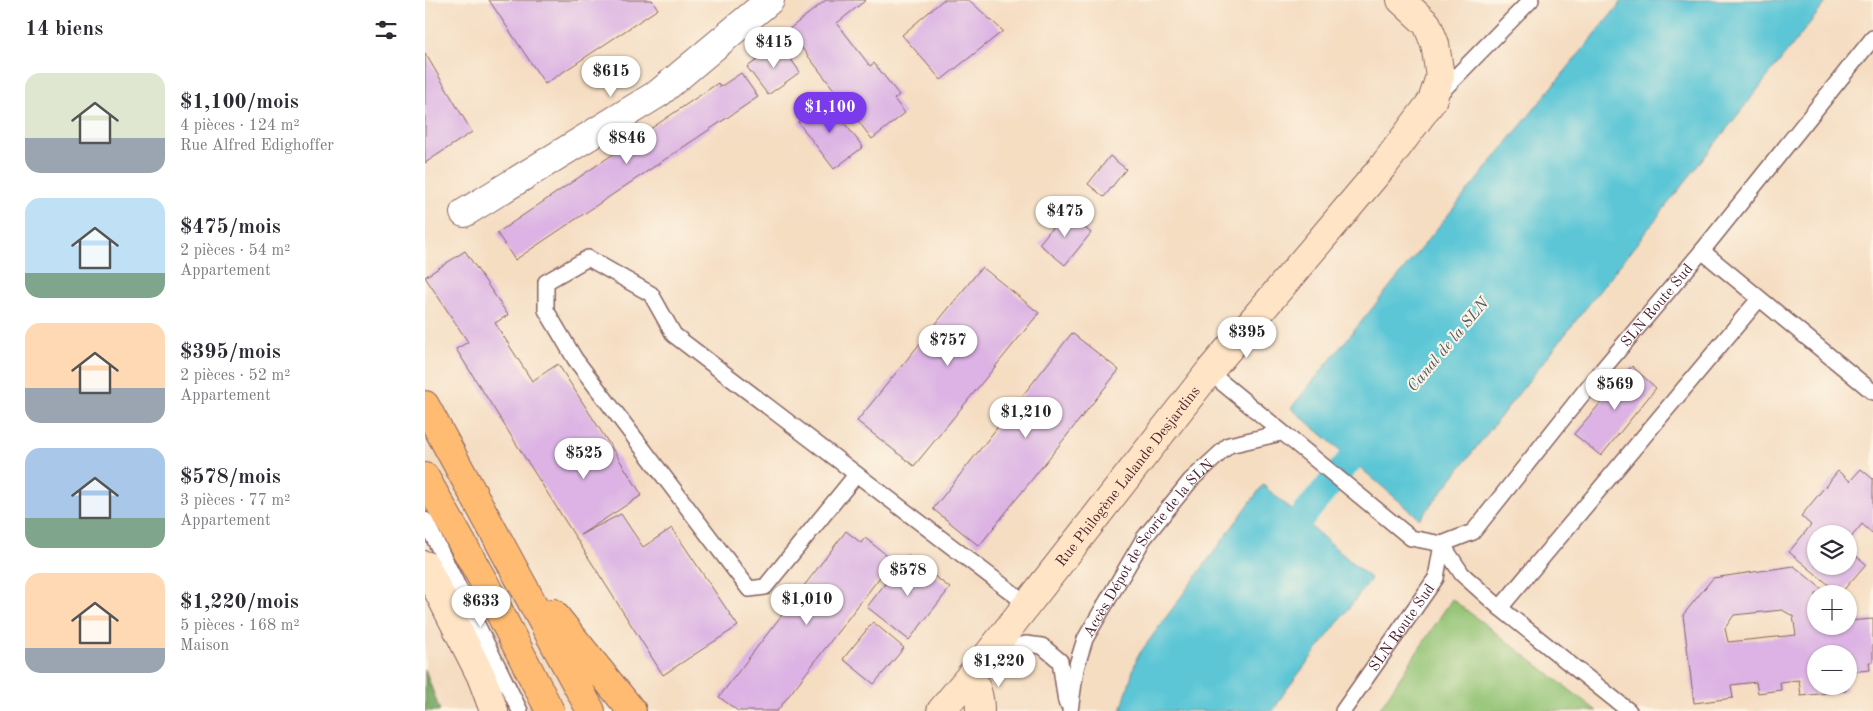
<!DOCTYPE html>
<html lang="fr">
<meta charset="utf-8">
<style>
:root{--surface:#fff;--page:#f2f2f3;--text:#2b2b33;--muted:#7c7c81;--accent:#7c3aed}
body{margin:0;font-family:"Old Standard TT",serif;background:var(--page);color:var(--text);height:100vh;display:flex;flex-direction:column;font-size:19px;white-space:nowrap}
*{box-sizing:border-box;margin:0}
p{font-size:16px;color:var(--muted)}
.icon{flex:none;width:28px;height:28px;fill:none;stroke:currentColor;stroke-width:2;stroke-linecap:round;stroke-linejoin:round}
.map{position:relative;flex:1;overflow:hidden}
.details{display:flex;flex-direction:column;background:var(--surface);width:425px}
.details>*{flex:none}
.fabs{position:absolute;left:1382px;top:525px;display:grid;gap:10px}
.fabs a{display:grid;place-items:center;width:50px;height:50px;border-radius:50%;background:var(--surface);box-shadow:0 1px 4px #0004;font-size:25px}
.price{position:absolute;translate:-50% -42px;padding:0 11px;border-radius:18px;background:#fff;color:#222;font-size:16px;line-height:32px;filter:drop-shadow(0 1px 2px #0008)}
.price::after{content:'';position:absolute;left:50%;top:30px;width:15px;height:11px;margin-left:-8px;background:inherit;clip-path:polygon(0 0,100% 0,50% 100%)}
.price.current{background:var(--accent);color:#fff}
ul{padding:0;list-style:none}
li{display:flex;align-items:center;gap:15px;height:125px;padding:0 25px}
li span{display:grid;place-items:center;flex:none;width:140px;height:100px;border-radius:15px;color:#555}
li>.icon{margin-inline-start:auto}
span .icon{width:60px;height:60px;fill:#fffc;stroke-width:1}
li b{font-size:21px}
h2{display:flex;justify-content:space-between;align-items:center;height:60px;padding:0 25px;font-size:21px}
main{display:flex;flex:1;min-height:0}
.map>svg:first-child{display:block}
.green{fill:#91c272;stroke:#6e704e}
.forest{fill:#74a864;stroke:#5f6448}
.water{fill:#5bc6d6;stroke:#527280}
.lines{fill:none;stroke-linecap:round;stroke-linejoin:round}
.canal{stroke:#5bc6d6;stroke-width:26}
.building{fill:#dcb3e4;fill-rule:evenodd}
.lane-casing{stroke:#866260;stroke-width:18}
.street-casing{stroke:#866260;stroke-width:30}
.secondary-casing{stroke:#866260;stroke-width:30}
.highway-casing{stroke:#866260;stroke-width:30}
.lane{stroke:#fff;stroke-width:15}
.street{stroke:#fff;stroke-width:28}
.secondary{stroke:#ffe4c6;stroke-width:28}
.highway{stroke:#febb71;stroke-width:28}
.labels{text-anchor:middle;stroke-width:4;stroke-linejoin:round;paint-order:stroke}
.street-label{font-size:15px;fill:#4a1f2b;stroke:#fcf5e5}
.water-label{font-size:16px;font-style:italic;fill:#505967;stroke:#fcf5e5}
</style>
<main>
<section class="details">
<h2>14 biens<svg class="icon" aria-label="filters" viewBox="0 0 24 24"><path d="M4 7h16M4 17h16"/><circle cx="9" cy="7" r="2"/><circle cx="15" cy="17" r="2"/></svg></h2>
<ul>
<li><span style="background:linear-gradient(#dfe7d0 65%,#9aa5b1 0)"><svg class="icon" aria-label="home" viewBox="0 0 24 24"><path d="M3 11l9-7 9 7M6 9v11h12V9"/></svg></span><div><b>$1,100/mois</b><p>4 pièces · 124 m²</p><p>Rue Alfred Edighoffer</p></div></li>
<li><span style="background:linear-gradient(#bfe0f5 75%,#7fa58c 0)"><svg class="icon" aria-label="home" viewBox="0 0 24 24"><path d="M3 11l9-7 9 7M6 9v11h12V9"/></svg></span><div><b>$475/mois</b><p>2 pièces · 54 m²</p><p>Appartement</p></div></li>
<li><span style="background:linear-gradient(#ffd9b3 65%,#9aa5b1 0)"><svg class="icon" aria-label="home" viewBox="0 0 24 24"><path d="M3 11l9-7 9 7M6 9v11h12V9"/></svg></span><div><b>$395/mois</b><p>2 pièces · 52 m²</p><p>Appartement</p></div></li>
<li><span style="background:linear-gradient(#a9c7e8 70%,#7fa58c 0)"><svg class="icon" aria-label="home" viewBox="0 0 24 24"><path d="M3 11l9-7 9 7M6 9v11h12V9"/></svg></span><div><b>$578/mois</b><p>3 pièces · 77 m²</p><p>Appartement</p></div></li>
<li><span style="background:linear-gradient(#ffd9b3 75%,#9aa5b1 0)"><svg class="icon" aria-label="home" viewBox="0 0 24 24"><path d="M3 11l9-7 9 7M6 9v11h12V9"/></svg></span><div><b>$1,220/mois</b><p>5 pièces · 168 m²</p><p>Maison</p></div></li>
</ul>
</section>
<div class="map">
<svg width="1448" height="711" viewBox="0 0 1448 711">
<rect width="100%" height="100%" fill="#fcf5e5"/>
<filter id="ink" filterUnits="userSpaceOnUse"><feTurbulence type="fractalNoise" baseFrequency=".02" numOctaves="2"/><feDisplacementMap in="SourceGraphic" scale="10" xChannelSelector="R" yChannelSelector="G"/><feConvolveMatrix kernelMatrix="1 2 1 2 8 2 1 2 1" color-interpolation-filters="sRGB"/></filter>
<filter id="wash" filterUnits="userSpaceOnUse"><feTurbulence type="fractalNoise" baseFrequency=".0096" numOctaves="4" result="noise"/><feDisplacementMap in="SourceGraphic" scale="20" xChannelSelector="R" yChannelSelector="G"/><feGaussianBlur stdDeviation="1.12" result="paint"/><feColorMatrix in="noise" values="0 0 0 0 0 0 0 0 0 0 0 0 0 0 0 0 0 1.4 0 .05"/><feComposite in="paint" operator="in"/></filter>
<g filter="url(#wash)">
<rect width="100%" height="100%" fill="#f5ddc2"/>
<path class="green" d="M1027,599L1172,711H953Z"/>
<path class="forest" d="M0,669L15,711H0Z"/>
<path class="water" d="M1198,0H1403L995,519L866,408Z
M838,485L946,579L859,693L848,711H696L712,657Z"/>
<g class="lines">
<path class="canal" d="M854,545L949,431"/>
</g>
<g id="blocks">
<path class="building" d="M64,0H227L233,9L120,84Z
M401,0H441L412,23L445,66L449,63L474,95L469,99L480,113L447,139L363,30Z
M518,0H544L578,31L516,80L477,35Z
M355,44L375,72L343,95L322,67Z
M0,53L47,132L0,163Z
M316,73L333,97L90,260L72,233L293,83L295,87Z
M401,99L438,147L409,169L373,122Z
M685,156L701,169L679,197L663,184Z
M640,212L666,233L640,265L614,244Z
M40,251L83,315L70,323L107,381L133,364L217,495L155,535L196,514L218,547L247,528L313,626L238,675L31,349L43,342L0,277Z
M557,267L614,313L489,466L432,421Z
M647,333L694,370L554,546L508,509Z
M1207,366L1231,388L1176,456L1149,434Z
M1436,469L1448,479V534L1437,524L1424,540V534H1391V566H1424V550L1441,564L1415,594L1364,552L1386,525L1376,516L1413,471L1425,481Z
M421,531L436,543L440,538L468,560L352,711H313L294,697Z
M482,555L525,588L484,640L442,607Z
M1369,566L1403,594H1391V626H1424V621L1448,619V662H1444L1445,670L1424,672V654H1391V686H1420L1421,691L1376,696L1374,680L1355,682L1356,690L1333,693L1331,682L1306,685L1308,698L1269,703L1258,615L1288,578ZM1357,610L1368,616L1371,635L1303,642L1300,628L1309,615Z
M448,622L479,648L449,684L418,659Z"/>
</g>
</g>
<g filter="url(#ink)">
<use href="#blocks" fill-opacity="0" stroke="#866260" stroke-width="1"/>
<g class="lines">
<defs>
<g id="lane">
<path d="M1015,93L1106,0"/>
<path d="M1277,251L1448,392"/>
<path d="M784,372L986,538L1017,544L1037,574L1075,608L1204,711"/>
<path d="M431,475L340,587L324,589L150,359L121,310V282L163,258L226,294L249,335L602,604"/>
<path d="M0,520L95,711"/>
<path d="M1075,608L1334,299"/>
<path d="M566,652L601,644L617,646L635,661L641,702"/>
<path id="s1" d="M645,711L651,668L660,639L719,538L766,480L804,445L856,433"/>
<path id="s2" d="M918,711L1011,578L1017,544L1048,532L1167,382L1277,251L1448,38"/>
</g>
<path id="street" d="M39,213L234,93L345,0"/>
<g id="secondary">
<path d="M0,565L56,676L69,711"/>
<path d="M545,676C552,688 555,697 555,711"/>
<path id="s3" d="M516,711L565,652L784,372L959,165L1007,101L1015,76L1010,44L1002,24L976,0"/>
</g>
<path id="highway" d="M0,405L166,711
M0,477L59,582L125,711
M128,613L207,711"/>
</defs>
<use href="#lane" class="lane-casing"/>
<use href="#street" class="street-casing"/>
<use href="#secondary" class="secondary-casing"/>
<use href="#highway" class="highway-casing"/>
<use href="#lane" class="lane"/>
<use href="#street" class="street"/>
<use href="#secondary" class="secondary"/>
<use href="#highway" class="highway"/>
</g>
</g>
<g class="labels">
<g class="street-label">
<text dy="5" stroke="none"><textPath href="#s2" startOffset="522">SLN Route Sud</textPath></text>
<text dy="5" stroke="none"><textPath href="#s3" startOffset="300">Rue Philogène Lalande Desjardins</textPath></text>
<text dy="5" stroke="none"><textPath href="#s1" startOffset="185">Accès Dépot de Scorie de la SLN</textPath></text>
<text dy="5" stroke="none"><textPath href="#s2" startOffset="102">SLN Route Sud</textPath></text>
</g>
<g class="water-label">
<text transform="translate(1022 344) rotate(-50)" y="6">Canal de la SLN</text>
</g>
</g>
</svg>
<div class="fabs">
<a><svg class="icon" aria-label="layers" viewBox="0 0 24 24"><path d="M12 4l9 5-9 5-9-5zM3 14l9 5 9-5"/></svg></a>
<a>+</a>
<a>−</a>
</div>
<b class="price" style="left:349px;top:69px">$415</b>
<b class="price" style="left:186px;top:98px">$615</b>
<b class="price current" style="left:405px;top:134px">$1,100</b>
<b class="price" style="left:202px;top:165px">$846</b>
<b class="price" style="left:640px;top:238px">$475</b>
<b class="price" style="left:822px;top:359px">$395</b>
<b class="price" style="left:523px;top:367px">$757</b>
<b class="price" style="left:1190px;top:411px">$569</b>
<b class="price" style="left:601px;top:439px">$1,210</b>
<b class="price" style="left:159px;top:480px">$525</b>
<b class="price" style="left:483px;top:597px">$578</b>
<b class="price" style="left:382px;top:626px">$1,010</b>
<b class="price" style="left:56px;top:628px">$633</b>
<b class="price" style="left:574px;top:688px">$1,220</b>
</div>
</main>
